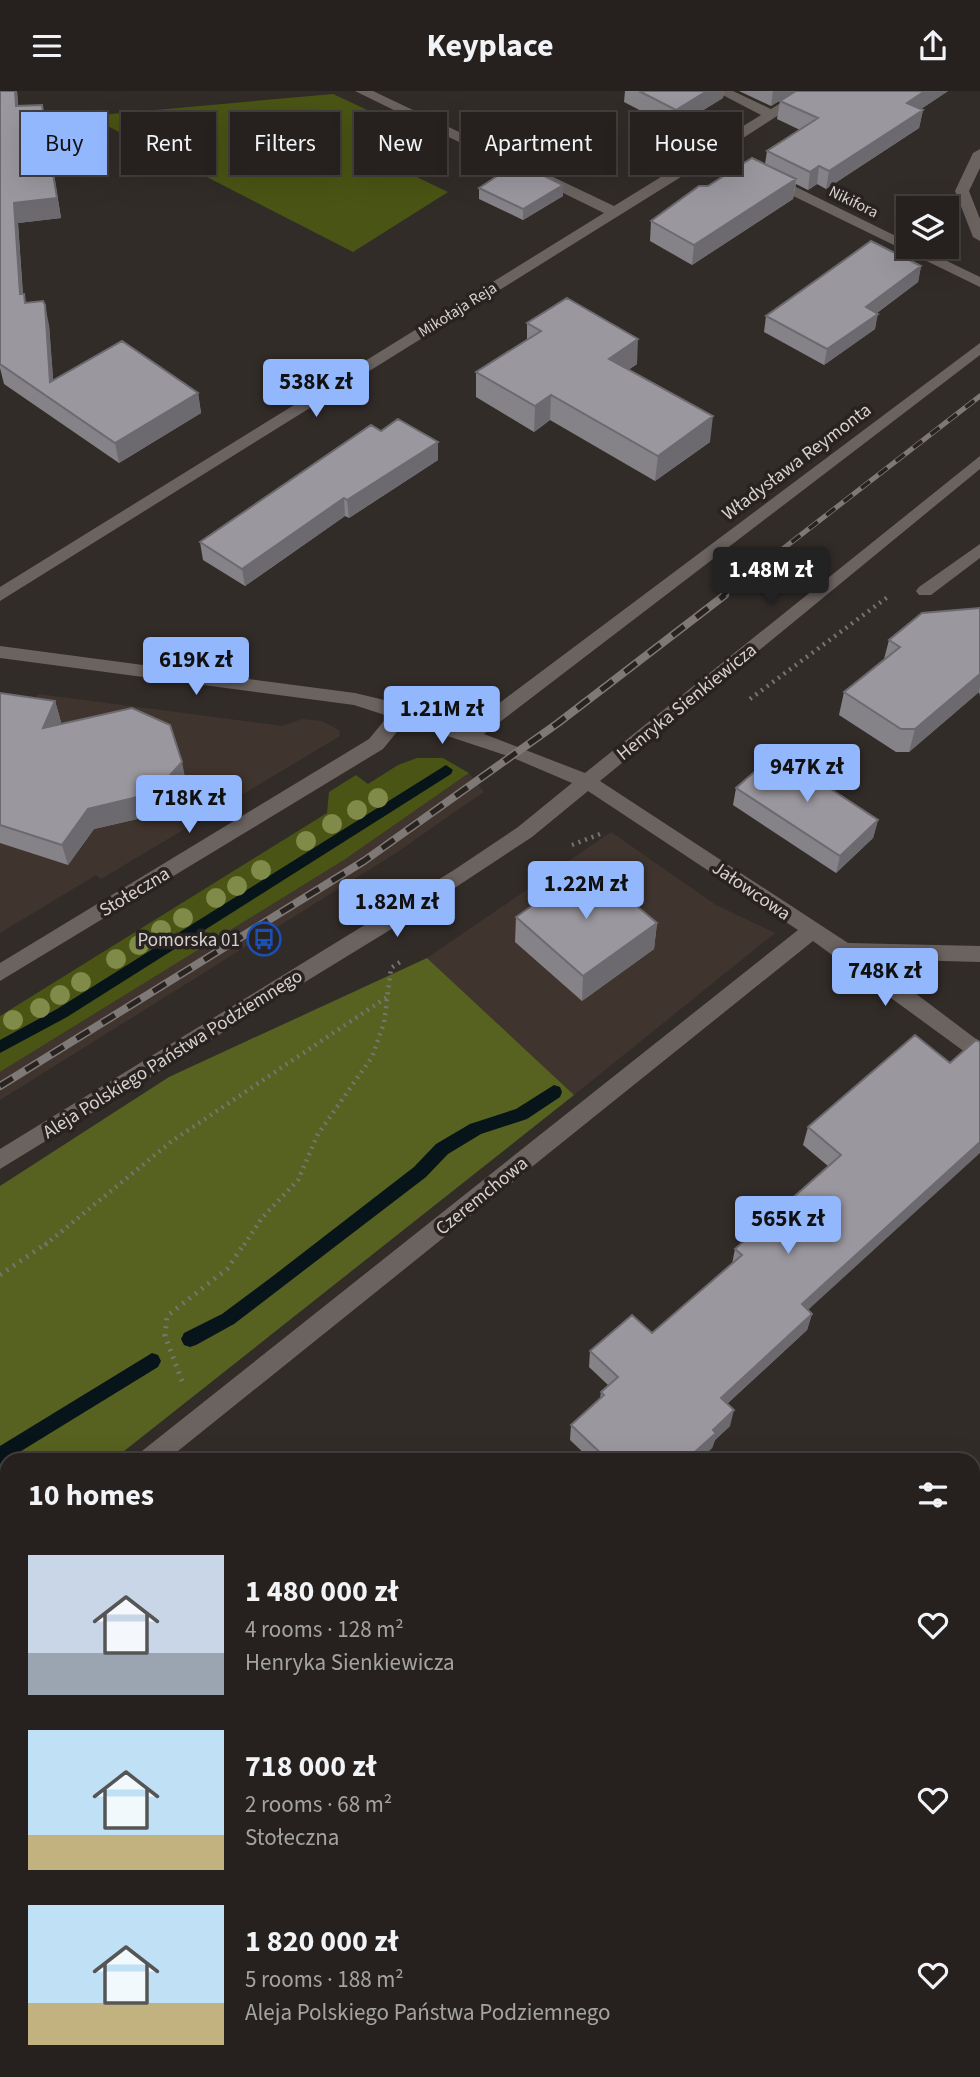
<!DOCTYPE html>
<meta charset="utf-8">
<style>
:root{--surface:#26211f;--page:#2e2928;--text:#f1f3f6;--muted:#a4a3a4;--line:#423e3d;--accent:#93b7fd}
body{margin:0;font-family:"Source Sans 3",sans-serif;background:var(--page);color:var(--text);height:100vh;display:flex;flex-direction:column;font-size:26px;white-space:nowrap}
*{box-sizing:border-box;margin:0}
p{font-size:23px;color:var(--muted)}
.icon{flex:none;width:38px;height:38px;fill:none;stroke:currentColor;stroke-width:2;stroke-linecap:round;stroke-linejoin:round}
.map{position:relative;flex:1;overflow:hidden}
.drawer{position:absolute;left:0px;top:1362px;width:980px;height:625px;display:flex;flex-direction:column;background:var(--surface);border-radius:21px 21px 0 0;box-shadow:0 7px 28px #0002,0 0 0 2px var(--line)}
.drawer>*{flex:none}
.banner{position:absolute;left:21px;top:21px;width:938px;height:63px;display:flex;gap:14px}
.fabs{position:absolute;left:896px;top:105px;display:grid;gap:14px}
.fabs a{display:grid;place-items:center;width:63px;height:63px;border-radius:0px;background:var(--surface);box-shadow:0 7px 28px #0002,0 0 0 2px var(--line);font-size:35px}
.price{position:absolute;translate:-50% -60px;padding:0 16px;border-radius:7px;background:var(--accent);color:#111;font-size:23px;line-height:46px;filter:drop-shadow(0 2px 4px #0008)}
.price::after{content:'';position:absolute;left:50%;top:42px;width:21px;height:16px;margin-left:-10px;background:inherit;clip-path:polygon(0 0,100% 0,50% 100%)}
.price.active{background:#222;color:#fff}
ul{padding:0;list-style:none}
li{display:flex;align-items:center;gap:21px;height:175px;padding:0 28px}
li span{display:grid;place-items:center;flex:none;width:196px;height:140px;border-radius:0px;color:#555}
li>.icon{margin-inline-start:auto}
span .icon{width:84px;height:84px;fill:#fffc;stroke-width:1}
li b{font-size:30px}
h2{display:flex;justify-content:space-between;align-items:center;height:84px;padding:0 28px;font-size:30px}
.chip{padding:0 24px;border-radius:0px;background:var(--surface);box-shadow:0 7px 28px #0002,0 0 0 2px var(--line);font-size:24px;line-height:63px}
.chip.active{background:var(--accent);color:#111}
header{display:flex;justify-content:space-between;align-items:center;height:91px;padding:0 28px;background:var(--surface);font-size:32px;font-weight:700}
.map>svg:first-child{display:block}
.built{fill:#40342e}
.green{fill:#4a5414}
.forest{fill:#576220}
.lines{fill:none;stroke-linecap:round;stroke-linejoin:round}
.stream{fill:#07151a;fill-rule:evenodd}
.path-far1{stroke:#787370;stroke-width:4.5;stroke-dasharray:2 5;stroke-linecap:butt}
.path{stroke:#787370;stroke-width:5;stroke-dasharray:2 6;stroke-linecap:butt}
.minor{fill:#6b6360;fill-rule:evenodd}
.rail-far1-casing{stroke:#7e7876;stroke-width:5}
.rail-casing{stroke:#7e7876;stroke-width:8}
.rail-far1{stroke:#282220;stroke-width:3.5;stroke-dasharray:11;stroke-linecap:butt}
.rail{stroke:#282220;stroke-width:5;stroke-dasharray:15;stroke-linecap:butt}
.tree{fill:#818b49}
.wall{fill:#858288}
.shaded-wall{fill:#6c6a6f}
.building{fill:#9b979e;stroke:#6c6a6f;stroke-width:2}
.labels{text-anchor:middle;stroke-width:7;stroke-linejoin:round;paint-order:stroke}
.far-street-label{font-size:16px;fill:#d6d1cf;stroke:#282220}
.street-label{font-size:19px;fill:#d6d1cf;stroke:#282220}
.poi-label{font-size:19px;fill:#d6d1cf;stroke:#282220;text-anchor:end}
</style>
<header><svg class="icon" aria-label="menu" viewBox="0 0 24 24"><path d="M4 6h16M4 12h16M4 18h16"/></svg>Keyplace<svg class="icon" aria-label="share" viewBox="0 0 24 24"><path d="M12 15V3M7 8l5-5 5 5M5 13v7h14v-7"/></svg></header>
<div class="map">
<svg width="980" height="1986" viewBox="0 0 980 1986">
<rect width="100%" height="100%" fill="#322c29"/>
<path class="built" d="M38,603L282,635L302,628L322,630L339,639L340,645L101,788L96,784L0,842V682Z
M469,682L484,701L456,720L396,762L0,1009V981L344,769Z
M611,741L716,814L775,842L574,1004L427,867Z"/>
<path class="green" d="M333,3L436,51L396,76L448,101L353,161L88,25Z
M417,667H443L469,682L344,769L0,981V925L327,722L329,701L356,684L368,693L398,674Z"/>
<path class="forest" d="M427,867L574,1004L114,1368H7V1453L0,1459V1095L169,986Z
M980,1719V1986H752L757,1979H973V1727Z"/>
<g class="lines">
<path class="stream" d="M446,674L453,679L451,683L67,926L0,962V949L57,918Z
M554,994L560,996L562,1001L560,1006L527,1028L481,1043L448,1063L426,1086L234,1233L196,1254L190,1256L184,1254L181,1248L184,1242L222,1223L273,1185L414,1076L436,1053L470,1033L516,1018Z
M152,1262L158,1264L161,1270L158,1276L0,1373V1355Z"/>
<path class="path-far1" d="M750,608L889,505
M572,754L600,743
M45,1154L172,1050L387,906
M244,1154L262,1127L298,1089L318,1043L372,966L384,932L391,877L403,869"/>
<path class="path" d="M0,1184L47,1152
M182,1290L165,1245L167,1225L227,1178L245,1152"/>
<path class="minor" d="M355,0H373L614,115L761,24L715,0H733L771,18L800,0H816L723,60L908,151V156H918L980,186V196L713,66L0,510V496L604,122Z
M980,58V77L969,100L980,128V150L973,146L955,100L973,62Z
M980,252V264L484,643L585,682L980,365V378L600,690L848,852L980,855V871L870,868L980,951V972L813,850L168,1368H138L142,1360L798,839L588,700L532,746L403,831L0,1078V1058L454,779L518,736L572,692L511,666L405,631L383,658L0,890V872L369,648L388,625L354,614L0,567V555L355,602L405,614L408,618L466,637Z
M980,453V467L931,504H919L916,500L919,496Z
M7,1471V1498L0,1501V1474Z"/>
<defs>
<path id="rail-far1" d="M722,505L980,305"/>
<path id="rail" d="M0,995L364,770L558,632L725,504"/>
</defs>
<use href="#rail-far1" class="rail-far1-casing"/>
<use href="#rail" class="rail-casing"/>
<use href="#rail-far1" class="rail-far1"/>
<use href="#rail" class="rail"/>
</g>
<g class="tree">
<circle cx="378" cy="707" r="10"/>
<circle cx="357" cy="719" r="10"/>
<circle cx="332" cy="733" r="10"/>
<circle cx="306" cy="750" r="10"/>
<circle cx="261" cy="779" r="10"/>
<circle cx="237" cy="795" r="10"/>
<circle cx="216" cy="807" r="10"/>
<circle cx="183" cy="827" r="10"/>
<circle cx="161" cy="839" r="10"/>
<circle cx="139" cy="854" r="10"/>
<circle cx="116" cy="868" r="10"/>
<circle cx="81" cy="891" r="10"/>
<circle cx="60" cy="904" r="10"/>
<circle cx="40" cy="917" r="10"/>
<circle cx="13" cy="929" r="10"/>
</g>
<path class="wall" d="M0,0H17L18,15L46,34L61,127L18,132L23,203L26,212L49,234L53,289L198,302L201,322L119,372L4,293L0,277Z
M625,0H724L723,7L674,37L624,11Z
M739,0H795L771,15Z
M796,0H948L921,18L923,19L919,37L826,98L817,93L808,99L796,93L793,108L692,174L650,150L651,130L708,95L765,73L767,60L800,39L777,28L780,10Z
M563,94V105L523,129L479,108V97Z
M921,175L918,191L877,222L875,238L824,274L764,241L766,225Z
M527,232L637,273L628,279L710,351L655,390L550,329L534,341L476,306V281L527,249Z
M381,340L438,351V369L349,427L345,425L245,495L203,469L200,451Z
M980,517V605L979,601L909,661H896L839,624L844,601L884,568L889,549Z
M0,602L55,610L61,631L60,633L186,691L159,723L94,738L68,774L0,752Z
M736,697L878,729L873,747L836,782L733,714Z
M516,826L657,832L654,858L582,910L515,851Z
M915,944L808,1219L812,1223L807,1239L727,1313L730,1335L715,1349L712,1357L700,1368H590L570,1349L571,1334L600,1308L601,1301L608,1294L589,1276L590,1260L652,1242L732,1173L735,1158L828,1075L803,1054L808,1036Z
M980,1419V1468L973,1462V1426Z
M448,1979H479L473,1986H453Z"/>
<path class="shaded-wall" d="M15,0H17L20,34L16,15Z
M707,0H724L723,7L674,37L676,19Z
M773,0H795L771,15Z
M925,0H948L903,30L907,12Z
M42,14L61,127L18,132L24,223L20,203L14,112Z
M923,19L919,37L826,98L829,80Z
M819,75L817,93L808,99L810,81Z
M796,88L793,108L692,174L694,154Z
M563,94V105L523,129V118Z
M921,175L918,191L863,232L866,216Z
M45,214L49,234L55,311L50,291Z
M878,223L875,238L824,274L827,258Z
M638,248L637,273L608,293L609,268Z
M198,302L201,322L119,372L115,352Z
M551,304L550,329L534,341L535,315Z
M713,325L710,351L655,390L658,365Z
M438,351V369L349,427L347,409Z
M344,407L345,425L245,495L242,478Z
M980,583V597L979,601L909,661L915,638Z
M55,610L61,631L49,658L43,637Z
M182,671L186,691L159,723L94,738L68,774L62,754L88,718Z
M878,729L873,747L836,782L840,765Z
M657,832L654,858L582,910L583,885Z
M980,1051V1062L797,1229L802,1213Z
M812,1223L807,1239L717,1322L721,1307Z
M734,1319L730,1335L715,1349L712,1357L700,1368H687L713,1339Z
M474,1979H479L473,1986H468Z"/>
<path class="building" d="M0,0H15L16,15L42,14L57,107L14,112L20,203H24L25,212L43,210L45,214L50,291L122,250L198,302L115,352L0,273Z
M639,0H707L676,19Z
M796,0H925L907,12L923,19L829,80L819,75L810,81L767,60L818,27L780,10Z
M752,67L796,88L694,154L651,130L699,95H708Z
M517,72L563,94L523,118L479,97Z
M871,150L921,175L866,216L878,223L827,258L766,225Z
M567,207L638,248L609,268L713,325L658,365L551,304L535,315L476,281L541,240L527,232Z
M398,328L438,351L347,409L344,407L242,478L200,451L371,334L381,340Z
M980,517V583L915,638H901L844,601L900,556L889,549L922,522Z
M0,602L55,610L43,637L132,617L170,634L182,671L154,702L88,718L62,754L0,734Z
M776,662L878,729L840,765L736,697Z
M589,775L657,832L583,885L516,826Z
M915,944L950,972L976,949L980,951V1051L802,1213L812,1223L721,1307L734,1319L713,1339L716,1342L687,1368H671L663,1362L656,1368H607L571,1334L604,1304L601,1301L618,1286L590,1260L632,1224L652,1242L742,1164L735,1158L841,1064L808,1036Z
M461,1363L467,1368H455Z
M980,1419V1448L973,1442V1426Z
M144,1979H249L254,1986H137Z
M451,1979H474L468,1986H457Z"/>
<defs>
<symbol id="bus-ring" viewBox="-11 -11 22 22"><circle r="9.5" fill="#282220" stroke="#1a4fb4" stroke-width="1.5"/><path d="M-5-6H5V4H4V6H2V4H-2V6H-4V4H-5ZM-3.5-4V0h7V-4ZM-3.5 1.2v1.5H-2V1.2ZM2 1.2v1.5H3.5V1.2Z" fill="#1a4fb4"/></symbol>
</defs>
<g fill-rule="evenodd">
<use href="#bus-ring" x="245" y="829" width="38" height="38"/>
</g>
<g class="labels">
<g class="far-street-label">
<text transform="translate(854 110) rotate(26)" y="6">Nikifora</text>
<text transform="translate(457 218) rotate(-32)" y="6">Mikołaja Reja</text>
</g>
<g class="street-label">
<text transform="translate(796 370) rotate(-37)" y="7">Władysława Reymonta</text>
<text transform="translate(686 610) rotate(-39)" y="7">Henryka Sienkiewicza</text>
<text transform="translate(752 799) rotate(34)" y="7">Jałowcowa</text>
<text transform="translate(134 800) rotate(-31)" y="7">Stołeczna</text>
<text transform="translate(172 962) rotate(-32)" y="7">Aleja Polskiego Państwa Podziemnego</text>
<text transform="translate(481 1104) rotate(-39)" y="7">Czeremchowa</text>
</g>
<g class="poi-label">
<text x="240" y="855">Pomorska 01</text>
</g>
</g>
</svg>
<div class="fabs">
<a><svg class="icon" aria-label="layers" viewBox="0 0 24 24"><path d="M12 4l9 5-9 5-9-5zM3 14l9 5 9-5"/></svg></a>
</div>
<b class="price" style="left:316px;top:328px">538K zł</b>
<b class="price active" style="left:771px;top:516px">1.48M zł</b>
<b class="price" style="left:196px;top:606px">619K zł</b>
<b class="price" style="left:442px;top:655px">1.21M zł</b>
<b class="price" style="left:807px;top:713px">947K zł</b>
<b class="price" style="left:189px;top:744px">718K zł</b>
<b class="price" style="left:586px;top:830px">1.22M zł</b>
<b class="price" style="left:397px;top:848px">1.82M zł</b>
<b class="price" style="left:885px;top:917px">748K zł</b>
<b class="price" style="left:788px;top:1165px">565K zł</b>
<div class="banner">
<a class="chip active">Buy</a>
<a class="chip">Rent</a>
<a class="chip">Filters</a>
<a class="chip">New</a>
<a class="chip">Apartment</a>
<a class="chip">House</a>
</div>
<section class="drawer">
<h2>10 homes<svg class="icon" aria-label="filters" viewBox="0 0 24 24"><path d="M4 7h16M4 17h16"/><circle cx="9" cy="7" r="2"/><circle cx="15" cy="17" r="2"/></svg></h2>
<ul>
<li><span style="background:linear-gradient(#c9d6e8 70%,#9aa5b1 0)"><svg class="icon" aria-label="home" viewBox="0 0 24 24"><path d="M3 11l9-7 9 7M6 9v11h12V9"/></svg></span><div><b>1 480 000 zł</b><p>4 rooms · 128 m²</p><p>Henryka Sienkiewicza</p></div><svg class="icon" aria-label="heart" viewBox="0 0 24 24"><path d="M12 20l-8-8c-3-5 5-10 8-4 3-6 11-1 8 4z"/></svg></li>
<li><span style="background:linear-gradient(#bfe0f5 75%,#c2b280 0)"><svg class="icon" aria-label="home" viewBox="0 0 24 24"><path d="M3 11l9-7 9 7M6 9v11h12V9"/></svg></span><div><b>718 000 zł</b><p>2 rooms · 68 m²</p><p>Stołeczna</p></div><svg class="icon" aria-label="heart" viewBox="0 0 24 24"><path d="M12 20l-8-8c-3-5 5-10 8-4 3-6 11-1 8 4z"/></svg></li>
<li><span style="background:linear-gradient(#bfe0f5 70%,#c2b280 0)"><svg class="icon" aria-label="home" viewBox="0 0 24 24"><path d="M3 11l9-7 9 7M6 9v11h12V9"/></svg></span><div><b>1 820 000 zł</b><p>5 rooms · 188 m²</p><p>Aleja Polskiego Państwa Podziemnego</p></div><svg class="icon" aria-label="heart" viewBox="0 0 24 24"><path d="M12 20l-8-8c-3-5 5-10 8-4 3-6 11-1 8 4z"/></svg></li>
</ul>
</section>
</div>
